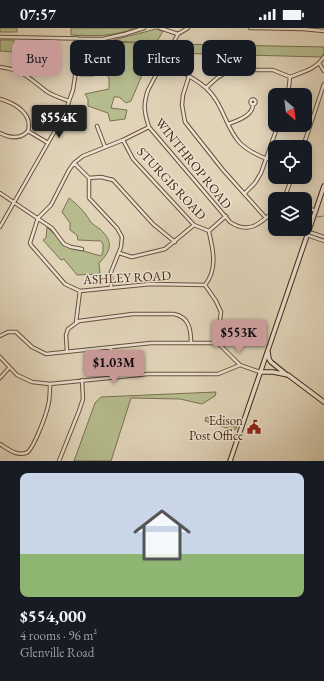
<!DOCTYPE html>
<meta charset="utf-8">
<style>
:root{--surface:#171b24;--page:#20242c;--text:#f1f3f6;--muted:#9ea1a6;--line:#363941;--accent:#c59692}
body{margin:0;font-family:"EB Garamond",serif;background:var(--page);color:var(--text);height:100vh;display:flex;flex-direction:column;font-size:15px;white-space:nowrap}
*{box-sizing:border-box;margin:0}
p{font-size:13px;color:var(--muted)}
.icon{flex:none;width:22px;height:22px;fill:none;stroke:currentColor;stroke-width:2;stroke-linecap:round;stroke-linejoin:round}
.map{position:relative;height:433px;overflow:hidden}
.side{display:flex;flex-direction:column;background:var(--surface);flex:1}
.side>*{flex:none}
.banner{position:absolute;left:12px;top:12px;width:300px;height:36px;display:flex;gap:8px}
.needle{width:26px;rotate:152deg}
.buttons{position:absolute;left:268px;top:60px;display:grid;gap:8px}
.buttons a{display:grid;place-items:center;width:44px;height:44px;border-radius:8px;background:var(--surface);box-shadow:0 2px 10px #0003;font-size:20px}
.price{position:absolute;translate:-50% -34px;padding:0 9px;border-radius:4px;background:var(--accent);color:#111;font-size:13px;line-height:26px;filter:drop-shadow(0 1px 2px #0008)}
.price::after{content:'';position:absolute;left:50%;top:24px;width:12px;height:9px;margin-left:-6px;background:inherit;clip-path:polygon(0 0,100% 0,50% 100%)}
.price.current{background:#222;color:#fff}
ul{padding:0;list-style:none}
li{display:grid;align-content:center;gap:8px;height:212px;padding:0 20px}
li+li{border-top:1px solid var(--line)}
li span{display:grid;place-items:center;height:124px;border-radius:8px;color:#555}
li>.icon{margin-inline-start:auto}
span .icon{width:72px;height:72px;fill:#fffc;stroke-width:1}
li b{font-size:17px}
.pill{padding:0 14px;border-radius:8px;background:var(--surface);box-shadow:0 2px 10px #0003;font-size:14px;line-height:36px}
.pill.current{background:var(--accent);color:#111}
.status{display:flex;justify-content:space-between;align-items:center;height:28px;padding:0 20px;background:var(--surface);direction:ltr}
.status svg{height:11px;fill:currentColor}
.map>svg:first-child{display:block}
.green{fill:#b5bb8d;stroke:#7c7050}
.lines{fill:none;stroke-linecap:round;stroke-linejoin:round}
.stream{stroke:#767b77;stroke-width:1}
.street-casing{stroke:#6a503c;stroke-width:4.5}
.secondary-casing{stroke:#422513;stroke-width:5.5}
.street{stroke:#ebe2d1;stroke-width:2.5}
.secondary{stroke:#ebe2d1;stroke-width:3.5}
.labels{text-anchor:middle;stroke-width:3;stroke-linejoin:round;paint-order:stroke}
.street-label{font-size:13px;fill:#422513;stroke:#ebe2d1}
.poi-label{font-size:13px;fill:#422513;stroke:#ebe2d1;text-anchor:end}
</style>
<div class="status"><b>07:57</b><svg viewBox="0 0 49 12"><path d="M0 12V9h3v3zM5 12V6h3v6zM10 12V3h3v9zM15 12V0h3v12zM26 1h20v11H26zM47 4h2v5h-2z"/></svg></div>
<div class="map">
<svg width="324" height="433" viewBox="0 0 324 433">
<rect width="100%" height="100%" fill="#e0d3b8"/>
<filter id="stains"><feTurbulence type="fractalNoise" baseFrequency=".005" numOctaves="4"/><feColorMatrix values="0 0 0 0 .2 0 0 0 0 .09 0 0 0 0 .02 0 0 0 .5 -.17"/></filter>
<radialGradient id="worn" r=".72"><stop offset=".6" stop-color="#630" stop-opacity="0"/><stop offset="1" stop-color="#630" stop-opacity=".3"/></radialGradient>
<path class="green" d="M0,0H17V4H0Z
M71,0H136C111,9 96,8 71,7Z
M156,1L163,3L156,15L110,13Z
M0,12H14V24L0,23Z
M81,13L168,16L163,26H151L131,73L126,75L119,69H114L111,80L127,82L125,91L110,93L108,85L88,78V71L85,66L109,61V50L104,43H97L94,48H80Z
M175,16L324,19V24L322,29L170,25Z
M69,170C78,177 85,184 90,193C92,196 97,199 100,201C114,214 111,223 99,235L100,246L77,247L64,231L61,232L43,212L46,210L47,199L66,218L101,228L103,224V216L101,213L78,212L77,207L70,202V195L62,184Z
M216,364L215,368L202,376L180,371L131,370L111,433H74L95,375L101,369Z
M206,389L235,399L239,391L236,401L233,402L205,393Z"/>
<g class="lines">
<path class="stream" d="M317,189L324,188"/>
<defs>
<path id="street" d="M160,0L178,6
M188,0L178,6L148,62C143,77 144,84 149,99L230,194C249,207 261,195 275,182
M250,0L303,1L324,3
M0,9L103,11L125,6L144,0
M163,34C177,42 194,49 206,60C223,75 226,101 240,115C248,123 257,127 267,131
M319,35L324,43
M0,39C23,42 29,50 46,63C53,68 61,70 69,73
M189,48L183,67L182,77L185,94L223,142L266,190
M290,49C303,44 316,41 324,29
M206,60L217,50L227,44L234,42H273L290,49
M288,67L290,49
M0,71C14,75 33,85 28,103
M250.5 74a2.5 2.5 0 1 1 5 0a2.5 2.5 0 1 1-5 0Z
M229,96C238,92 253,88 253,76
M97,98L105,119
M149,99L123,112L83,128L74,135L69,142L51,177L38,190L30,215L31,217L65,256L80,263L151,256L205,257
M28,103L48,115
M0,105C10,110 20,112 28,103
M123,112L133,131L194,197L209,203
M303,119L324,56
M74,135L89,150
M89,150V170L117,200L122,209L121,219L111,244V260
M89,150L101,149L113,152L153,196L175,214
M0,165L52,200L64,216L71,219L82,221
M244,166L255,155L261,145L278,97
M284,171L292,149
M305,179L316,183
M0,199L64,87L73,62L75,49L77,10
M209,203L226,188
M309,204L324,209
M307,207L324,213
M119,225L132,229L165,221L194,197
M205,257L216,273L221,284L217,315
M205,257C218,241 213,221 209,204
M76,294L80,263
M0,308L8,304H16L32,319L46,326L151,315H217
M217,315L220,317L240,337L260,344
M111,320L113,349
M67,324L66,307L68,301L79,293L133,286H174C189,289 191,301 191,315
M0,329L17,347L32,354L50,356L148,346H218L240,337
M0,350L9,340
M0,416C8,421 16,428 26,425C33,423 46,387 48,378C50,371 50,364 50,357
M59,433L79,383L83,371L82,352"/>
<path id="secondary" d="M268,324L269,331L271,334L287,347
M260,344H273L288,347L324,374
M230,433L324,158"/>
</defs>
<use href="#street" class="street-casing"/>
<use href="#secondary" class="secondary-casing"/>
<use href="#street" class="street"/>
<use href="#secondary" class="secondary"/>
</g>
<defs>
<symbol id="civic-bare" viewBox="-9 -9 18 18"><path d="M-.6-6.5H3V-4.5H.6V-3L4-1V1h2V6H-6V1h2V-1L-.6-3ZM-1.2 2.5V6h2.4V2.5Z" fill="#8f2418" stroke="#ebe2d1" stroke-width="2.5" paint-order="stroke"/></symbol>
</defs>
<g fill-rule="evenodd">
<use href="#civic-bare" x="244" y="389" width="20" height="20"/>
</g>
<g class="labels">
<g class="street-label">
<text transform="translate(194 135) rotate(51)" y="5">WINTHROP ROAD</text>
<text transform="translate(172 155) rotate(47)" y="5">STURGIS ROAD</text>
<text transform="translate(127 249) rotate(-3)" y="5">ASHLEY ROAD</text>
</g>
<g class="poi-label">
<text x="243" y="397">Edison<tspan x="243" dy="15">Post Office</tspan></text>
</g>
</g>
<rect width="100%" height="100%" filter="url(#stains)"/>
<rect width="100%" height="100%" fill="url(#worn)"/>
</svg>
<div class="buttons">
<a><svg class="needle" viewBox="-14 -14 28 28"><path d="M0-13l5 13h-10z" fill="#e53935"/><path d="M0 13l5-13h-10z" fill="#9ea1a6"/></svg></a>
<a><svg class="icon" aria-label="locate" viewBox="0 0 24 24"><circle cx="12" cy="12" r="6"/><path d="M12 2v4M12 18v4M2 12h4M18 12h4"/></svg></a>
<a><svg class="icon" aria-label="layers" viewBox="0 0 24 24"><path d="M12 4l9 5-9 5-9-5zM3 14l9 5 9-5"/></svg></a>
</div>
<b class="price current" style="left:59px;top:111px">$554K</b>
<b class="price" style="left:239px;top:326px">$553K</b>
<b class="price" style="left:114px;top:356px">$1.03M</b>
<div class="banner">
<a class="pill current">Buy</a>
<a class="pill">Rent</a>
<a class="pill">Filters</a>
<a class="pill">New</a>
</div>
</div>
<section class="side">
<ul>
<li><span style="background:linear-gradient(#c9d6e8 65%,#8fb573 0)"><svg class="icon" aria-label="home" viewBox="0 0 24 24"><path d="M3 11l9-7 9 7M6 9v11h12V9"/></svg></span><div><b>$554,000</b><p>4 rooms · 96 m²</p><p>Glenville Road</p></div></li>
</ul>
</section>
